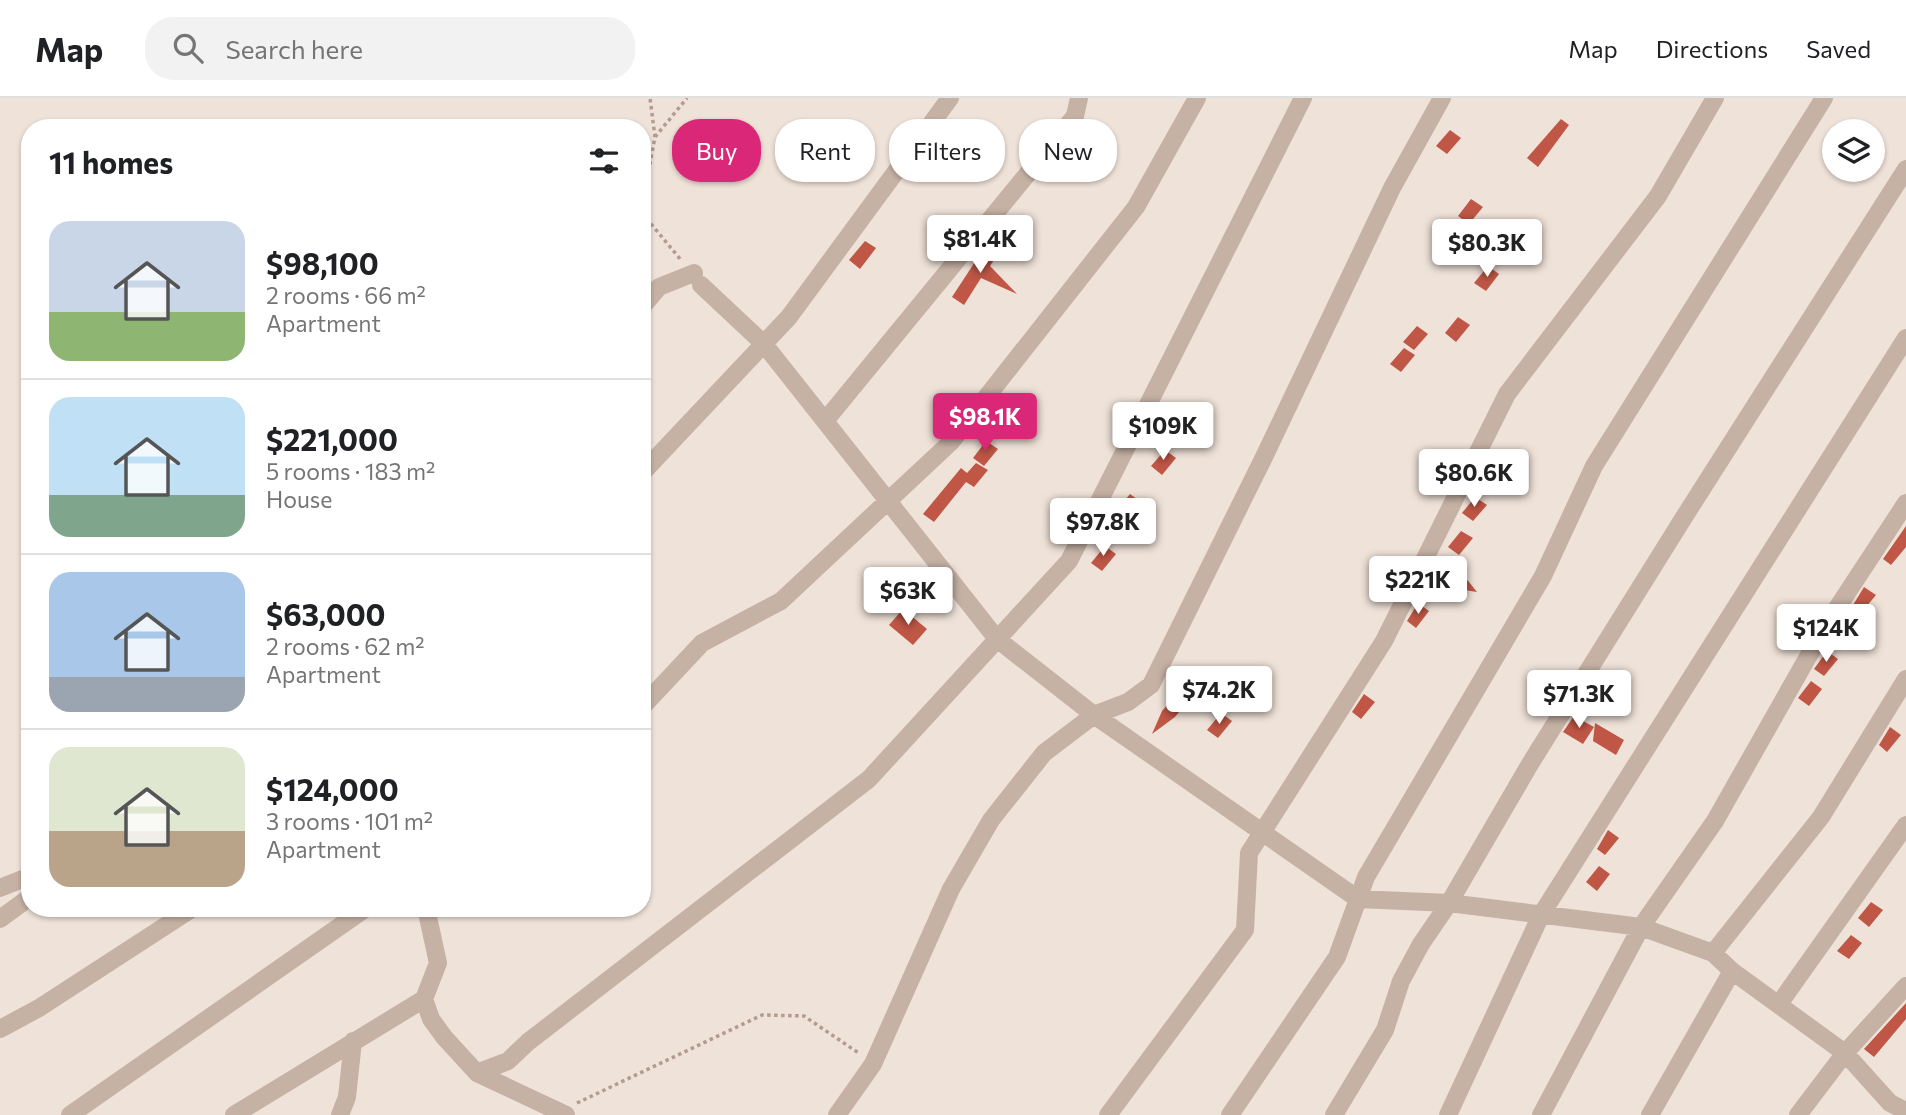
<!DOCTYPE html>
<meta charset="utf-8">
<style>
:root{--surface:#fff;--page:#f2f2f2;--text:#202124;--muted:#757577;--line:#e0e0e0;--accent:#db2777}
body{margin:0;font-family:Commissioner,sans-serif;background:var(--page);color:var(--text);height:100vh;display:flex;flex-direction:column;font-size:26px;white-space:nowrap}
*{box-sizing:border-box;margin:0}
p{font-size:23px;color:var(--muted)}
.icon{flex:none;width:38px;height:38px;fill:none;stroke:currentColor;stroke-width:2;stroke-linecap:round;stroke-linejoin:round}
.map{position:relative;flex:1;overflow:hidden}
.side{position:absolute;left:21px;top:21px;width:630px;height:798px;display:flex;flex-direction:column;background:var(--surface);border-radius:28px;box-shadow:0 2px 5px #0004}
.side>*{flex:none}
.banner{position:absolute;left:672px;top:21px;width:665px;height:63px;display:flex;gap:14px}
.controls{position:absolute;left:1822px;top:21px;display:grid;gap:14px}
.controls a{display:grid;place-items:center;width:63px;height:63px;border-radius:50%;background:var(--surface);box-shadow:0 2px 5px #0004;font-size:35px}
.price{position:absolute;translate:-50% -60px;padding:0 16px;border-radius:7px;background:#fff;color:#222;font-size:23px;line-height:46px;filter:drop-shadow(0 2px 4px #0008)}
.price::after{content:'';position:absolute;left:50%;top:42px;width:21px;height:16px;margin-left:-10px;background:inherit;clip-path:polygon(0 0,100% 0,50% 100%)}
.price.active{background:var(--accent);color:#fff}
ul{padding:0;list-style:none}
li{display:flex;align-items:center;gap:21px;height:175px;padding:0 28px}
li+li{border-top:2px solid var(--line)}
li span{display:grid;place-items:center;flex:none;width:196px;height:140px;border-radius:21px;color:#555}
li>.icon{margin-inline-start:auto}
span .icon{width:84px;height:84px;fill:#fffc;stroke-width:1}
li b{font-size:30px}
h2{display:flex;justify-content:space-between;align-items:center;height:84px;padding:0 28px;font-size:30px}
.pill{padding:0 24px;border-radius:28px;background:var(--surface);box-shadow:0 2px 5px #0004;font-size:24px;line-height:63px}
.pill.active{background:var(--accent);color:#fff}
header{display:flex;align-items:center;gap:42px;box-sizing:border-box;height:98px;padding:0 35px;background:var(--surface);border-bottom:2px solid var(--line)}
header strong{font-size:33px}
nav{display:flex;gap:38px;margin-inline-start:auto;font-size:24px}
.search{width:490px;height:63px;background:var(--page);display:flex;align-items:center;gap:18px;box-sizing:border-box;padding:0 24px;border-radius:28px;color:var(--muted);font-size:26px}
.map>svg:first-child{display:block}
.building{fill:#c05746}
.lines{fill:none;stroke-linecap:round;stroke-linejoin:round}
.path{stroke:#b29b8f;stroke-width:3.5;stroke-dasharray:3.5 3.5;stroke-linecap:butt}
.minor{stroke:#c6b1a5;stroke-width:18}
</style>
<header>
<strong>Map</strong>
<div class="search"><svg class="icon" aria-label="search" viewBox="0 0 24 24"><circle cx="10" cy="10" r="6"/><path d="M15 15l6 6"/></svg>Search here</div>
<nav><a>Map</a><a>Directions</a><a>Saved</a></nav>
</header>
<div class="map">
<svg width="1906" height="1017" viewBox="0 0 1906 1017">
<rect width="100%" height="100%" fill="#efe2d8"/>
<path class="building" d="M1561,21L1569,27L1538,69L1527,60Z
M1450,32L1461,40L1447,56L1436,48Z
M1076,34L1084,39L1068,64L1058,57Z
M1471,101L1483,109L1469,126L1458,118Z
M865,143L876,150L860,171L849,162Z
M986,147L1000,153L990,168L1017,196L981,180L964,207L952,199Z
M1488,168L1499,176L1486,193L1474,185Z
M1458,219L1470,227L1456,244L1445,235Z
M1417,228L1428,236L1414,252L1403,244Z
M1404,250L1415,257L1401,274L1390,266Z
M986,343L998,351L984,368L973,360Z
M1165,352L1176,360L1162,377L1151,368Z
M1498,357L1509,365L1495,381L1484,373Z
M976,365L988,372L974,389L966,384L934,424L923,416L961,370L967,375Z
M1130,396L1141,404L1127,421L1116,413Z
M1475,399L1487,407L1473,423L1462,415Z
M1906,428V449L1891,467L1883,461Z
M1461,433L1473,440L1459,457L1448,449Z
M1105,448L1116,456L1102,473L1091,465Z
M1446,464L1461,474L1477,494L1444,489L1432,480Z
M1864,489L1876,497L1862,514L1853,507Z
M1418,505L1429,513L1416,530L1407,523Z
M903,511L927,531L913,547L889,527Z
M1860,520L1871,528L1857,545L1846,537Z
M1827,553L1838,561L1824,578L1814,571Z
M1811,583L1822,591L1809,608L1798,600Z
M1181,591L1192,598L1175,619L1152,636L1162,613Z
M1364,596L1375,604L1361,621L1352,614Z
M1221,615L1232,623L1218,640L1207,632Z
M1574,618L1594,629L1583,646L1563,634Z
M1595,625L1624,642L1616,657L1593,643Z
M1890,629L1901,637L1887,654L1879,647Z
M1608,732L1619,740L1605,757L1597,751Z
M1599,768L1610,776L1597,793L1586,784Z
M1871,804L1883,812L1869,829L1858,820Z
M1851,837L1862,845L1849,861L1837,853Z
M1906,905V921L1874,959L1864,951Z"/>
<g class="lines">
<path class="path" d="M655,39L687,0
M642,108L655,39L650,0
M642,115L681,162
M577,1005L762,917L804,918L860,956"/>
<path class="minor" d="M701,187L764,246L997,541L1094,617L1358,801L1449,805L1641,829L1713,855L1732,873L1845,955L1890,1005L1906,1013
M642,209L659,189L694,175
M825,323L1075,18L1079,0
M642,375L789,219L950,0
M642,609L702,545L781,503L951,344L1136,109L1197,0
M0,790L30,778
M426,810L438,865L424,901L431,921L444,939L477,975L566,1017
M0,821L30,799
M1713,855L1821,719L1906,581
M1779,906L1906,727
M0,931L39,910L193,810
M477,975L508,963L528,944L869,681L1069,463L1303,0
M70,1017L366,810
M234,1017L424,901
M340,1017L347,999L353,943
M837,1017L873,966L951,791L991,722L1044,655L1094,617L1128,604L1151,587L1264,359L1392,90L1442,0
M1108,1017L1245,832L1249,755L1384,543L1507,296L1658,98L1715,0
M1230,1017L1337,859L1366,779L1543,478L1594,368L1824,0
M1334,1017L1385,932L1401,883L1421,846L1449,805L1530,666L1686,416L1906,71
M1448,1017L1541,817L1906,240
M1541,1017L1641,829L1715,723L1826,527L1906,405
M1650,1017L1732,873
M1798,1017L1845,955L1906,888"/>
</g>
</svg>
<div class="controls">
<a><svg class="icon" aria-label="layers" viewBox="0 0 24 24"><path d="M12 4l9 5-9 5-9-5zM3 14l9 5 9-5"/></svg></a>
</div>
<b class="price" style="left:980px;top:177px">$81.4K</b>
<b class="price" style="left:1487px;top:181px">$80.3K</b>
<b class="price active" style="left:985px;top:355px">$98.1K</b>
<b class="price" style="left:1163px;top:364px">$109K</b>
<b class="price" style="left:1474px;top:411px">$80.6K</b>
<b class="price" style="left:1103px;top:460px">$97.8K</b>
<b class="price" style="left:1418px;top:518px">$221K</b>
<b class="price" style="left:908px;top:529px">$63K</b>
<b class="price" style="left:1826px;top:566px">$124K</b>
<b class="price" style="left:1219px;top:628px">$74.2K</b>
<b class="price" style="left:1579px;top:632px">$71.3K</b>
<div class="banner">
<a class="pill active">Buy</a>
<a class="pill">Rent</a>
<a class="pill">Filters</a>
<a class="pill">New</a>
</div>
<section class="side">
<h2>11 homes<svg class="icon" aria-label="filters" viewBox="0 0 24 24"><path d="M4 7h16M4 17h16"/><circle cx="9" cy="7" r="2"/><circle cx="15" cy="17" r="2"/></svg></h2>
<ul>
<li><span style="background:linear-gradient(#c9d6e8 65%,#8fb573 0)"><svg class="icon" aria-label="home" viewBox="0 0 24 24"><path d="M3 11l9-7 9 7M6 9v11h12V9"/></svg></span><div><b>$98,100</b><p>2 rooms · 66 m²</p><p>Apartment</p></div></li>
<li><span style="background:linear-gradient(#bfe0f5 70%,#7fa58c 0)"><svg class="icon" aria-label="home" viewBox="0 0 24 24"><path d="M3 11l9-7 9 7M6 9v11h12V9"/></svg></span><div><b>$221,000</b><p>5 rooms · 183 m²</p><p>House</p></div></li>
<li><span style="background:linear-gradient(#a9c7e8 75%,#9aa5b1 0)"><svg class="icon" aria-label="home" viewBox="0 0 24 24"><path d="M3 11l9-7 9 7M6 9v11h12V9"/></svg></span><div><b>$63,000</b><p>2 rooms · 62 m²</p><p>Apartment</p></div></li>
<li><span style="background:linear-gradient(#dfe7d0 60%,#b9a48a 0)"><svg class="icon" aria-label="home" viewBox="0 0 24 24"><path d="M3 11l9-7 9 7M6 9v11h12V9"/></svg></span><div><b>$124,000</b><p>3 rooms · 101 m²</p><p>Apartment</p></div></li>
</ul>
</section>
</div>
